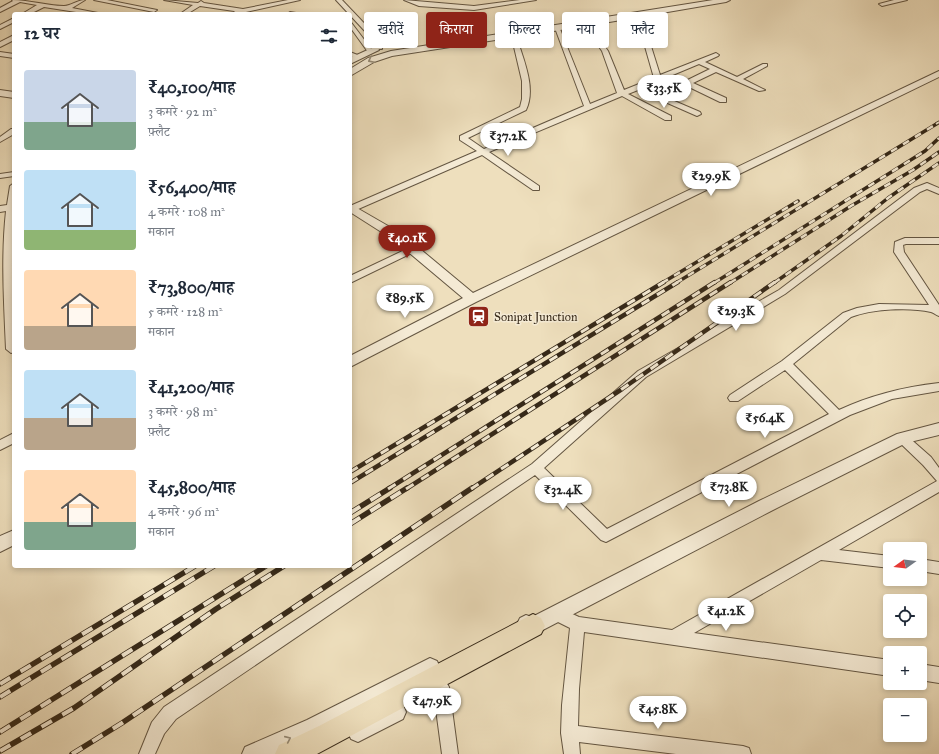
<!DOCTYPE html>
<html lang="hi">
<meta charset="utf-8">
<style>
:root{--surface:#fff;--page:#f2f2f3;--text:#1f2937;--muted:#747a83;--accent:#8f2418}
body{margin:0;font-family:"IM FELL Great Primer","Noto Serif Devanagari",serif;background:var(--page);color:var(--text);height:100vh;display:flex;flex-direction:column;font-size:15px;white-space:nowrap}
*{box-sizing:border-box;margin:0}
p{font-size:13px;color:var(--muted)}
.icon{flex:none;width:22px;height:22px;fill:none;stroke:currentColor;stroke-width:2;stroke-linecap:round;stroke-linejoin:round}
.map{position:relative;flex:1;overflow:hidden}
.panel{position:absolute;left:12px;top:12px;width:340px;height:556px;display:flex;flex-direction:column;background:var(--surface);border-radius:4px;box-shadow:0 2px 6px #0003}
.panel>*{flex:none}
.hud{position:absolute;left:364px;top:12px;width:380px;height:36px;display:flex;gap:8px}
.needle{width:26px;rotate:255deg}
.tools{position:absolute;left:883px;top:542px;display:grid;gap:8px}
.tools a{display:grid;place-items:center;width:44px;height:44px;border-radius:4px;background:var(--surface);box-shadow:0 2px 6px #0003;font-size:20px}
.price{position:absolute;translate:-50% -34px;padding:0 9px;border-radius:14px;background:#fff;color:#222;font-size:13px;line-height:26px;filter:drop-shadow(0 1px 2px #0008)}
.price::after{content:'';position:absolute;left:50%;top:24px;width:12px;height:9px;margin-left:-6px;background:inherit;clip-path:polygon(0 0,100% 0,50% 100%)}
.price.current{background:var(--accent);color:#fff}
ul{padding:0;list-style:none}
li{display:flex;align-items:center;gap:12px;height:100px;padding:0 12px}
li span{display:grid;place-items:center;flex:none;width:112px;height:80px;border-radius:4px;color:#555}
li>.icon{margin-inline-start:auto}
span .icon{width:48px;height:48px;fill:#fffc;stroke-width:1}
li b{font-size:17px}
h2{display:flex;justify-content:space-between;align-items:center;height:48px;padding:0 12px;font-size:17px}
.tag{padding:0 14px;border-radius:4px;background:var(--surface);box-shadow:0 2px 6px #0003;font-size:14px;line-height:36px}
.tag.current{background:var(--accent);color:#fff}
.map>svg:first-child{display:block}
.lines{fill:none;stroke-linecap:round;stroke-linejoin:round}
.minor-casing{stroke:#645642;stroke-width:2}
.tertiary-casing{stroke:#645642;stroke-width:2}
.trunk-casing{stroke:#362919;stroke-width:2}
.minor{fill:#f4ead4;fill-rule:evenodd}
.tertiary{fill:#f4ead4;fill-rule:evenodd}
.trunk{fill:#eedfbd;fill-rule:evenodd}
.rail-far3-casing{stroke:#362919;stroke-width:3}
.rail-far2-casing{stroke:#362919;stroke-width:3.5}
.rail-far1-casing{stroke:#362919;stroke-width:4.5}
.rail-casing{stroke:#362919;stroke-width:5.5}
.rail-far3{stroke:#f4ead4;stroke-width:2;stroke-dasharray:5.5;stroke-linecap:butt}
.rail-far2{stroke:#f4ead4;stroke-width:2.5;stroke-dasharray:7;stroke-linecap:butt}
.rail-far1{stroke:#f4ead4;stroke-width:3;stroke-dasharray:9;stroke-linecap:butt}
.rail{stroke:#f4ead4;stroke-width:4;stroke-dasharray:12;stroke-linecap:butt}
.oneway{stroke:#958a76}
.labels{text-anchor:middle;stroke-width:3;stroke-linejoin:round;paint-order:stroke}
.poi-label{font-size:12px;fill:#362919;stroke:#f4ead4;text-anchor:start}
</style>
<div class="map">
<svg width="939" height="754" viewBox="0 0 939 754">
<rect width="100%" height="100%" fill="#eedfbd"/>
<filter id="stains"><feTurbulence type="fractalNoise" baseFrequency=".005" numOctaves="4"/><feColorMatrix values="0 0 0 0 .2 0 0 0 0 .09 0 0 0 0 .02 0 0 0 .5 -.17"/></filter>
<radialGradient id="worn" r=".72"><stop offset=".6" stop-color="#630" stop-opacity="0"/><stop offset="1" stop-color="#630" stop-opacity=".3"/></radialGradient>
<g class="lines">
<defs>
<path id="minor" d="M12,0C30,0 47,6 64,6C71,6 77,0 85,0L72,8L103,14H89L44,7L30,14H22L37,5L20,2L0,12V8L13,1Z
M94,0H107L157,10L154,12Z
M164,0L198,3L201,1L204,3L243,9L288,0H300L237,14L234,11L200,6L187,14H180L193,5Z
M336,0H342L380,40L382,49H378L375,42Z
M404,0L474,6L520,0H536L474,10L419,6Z
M894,0H907L882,6L879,4Z
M290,12L296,13L297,14H287Z
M14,18V22L0,29V25Z
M350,21L372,50V52H368L350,27Z
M584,23H588L608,51L624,90L654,78L644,43L647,41L650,43L660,75L716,53L719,55L718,56L705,62L737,77L763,64H767V66L743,79L765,90L759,91L716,72L693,83L726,98V102H720L687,86L665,97L700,112L701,114L697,116L638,90L628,94L671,116V120H665L622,96L489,152L539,186V190H533L482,155L356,210H350V206L477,151L460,140V136L520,107L522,99V81L511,34L516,35C522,57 537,87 526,110L468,138L484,149L584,106L555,28L560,29L590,104L617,93L602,51L583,24ZM699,64L710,69L659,94L644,87Z
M14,35V40L0,47V42Z
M0,52L14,54V58L0,56Z
M350,52L360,56L361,57L358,59L350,56Z
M11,129H14V134L0,142V137Z
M14,172V176L0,178V174Z
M14,183V352L11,353L6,349C4,303 1,257 6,211L0,212V206L7,205L10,186Z
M927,183L939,188V194L927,189L920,192L785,294L646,377L544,468L607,529L829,414L785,370L738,401H730L728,398L730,395L782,361L843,313L857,308L879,304L929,305L894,252L895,242L905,238H939V244H906L903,245L904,252L939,305V316C935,315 935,313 931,312C909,307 872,309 851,317L793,364L839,410C871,395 904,387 939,383V391L892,399L850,415L606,542L601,540L535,475L176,719L164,734L155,754H139L152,722L164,707L532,464L638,371L779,290L914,188Z
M413,246L418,249L416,251L350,283V276Z
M14,433V443L0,450V440Z
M902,433L906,435L931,457L939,468V492L839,550L890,556V568L821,560L694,633L890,660V676L584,632L579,689L578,726L743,746L749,748L751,754H676L579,742L580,754H564L561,733L562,705L570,628L552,619L550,614L552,609L557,607L579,617L672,630L937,481L923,465L898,441L896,438L898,435Z
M920,559L939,562V574L920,571Z
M920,664L939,667V683L920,680Z
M441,679L446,682L449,687L458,754H442L433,687L436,682Z"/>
<path id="tertiary" d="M713,0H730L726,2L586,26L392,56L374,62L350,76V69L368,58L391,51Z
M372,48H378L379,50L350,64V58Z
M939,71V77L476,302L350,367V356L463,298L394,240L350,212V204L402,234L473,293Z
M0,90L14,92V98L0,96Z
M939,423V435L906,443L771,511L539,632L533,635L520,630L517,624L520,618L526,615L532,617L759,501L897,434Z
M14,530V545L0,552V536Z
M430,658L437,661L440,668L437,675L321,734L276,754H242L245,747L307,720Z
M396,702L403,705L406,712L403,719L358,742L351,739L348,732L351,725Z"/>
<path id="trunk" d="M533,614L541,618L545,626L541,634L317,754H275L279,745L319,726Z"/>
</defs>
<use href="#minor" class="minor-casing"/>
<use href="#tertiary" class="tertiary-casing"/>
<use href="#trunk" class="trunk-casing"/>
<use href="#minor" class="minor"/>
<use href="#tertiary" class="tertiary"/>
<use href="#trunk" class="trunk"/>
<defs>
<path id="rail-far3" d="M936,124L939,122"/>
<path id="rail-far2" d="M662,283L798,201
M676,283L938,123
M714,283L925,151L939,138
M730,283L851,206L913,170L939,152
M774,283L841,236L888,198L939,163"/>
<path id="rail-far1" d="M350,472L664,282
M350,483L678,282
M388,489L715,282
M406,489L731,282
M471,489L622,389L775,282"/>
<path id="rail" d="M350,513L390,488
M350,524L407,488
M0,684L195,566
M0,697L214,566
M0,732L266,566
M0,751L74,708L216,609L284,566
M72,754L122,723L472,488"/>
</defs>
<use href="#rail-far3" class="rail-far3-casing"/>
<use href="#rail-far2" class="rail-far2-casing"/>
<use href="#rail-far1" class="rail-far1-casing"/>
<use href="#rail" class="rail-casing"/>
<use href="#rail-far3" class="rail-far3"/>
<use href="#rail-far2" class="rail-far2"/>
<use href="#rail-far1" class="rail-far1"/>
<use href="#rail" class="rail"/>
</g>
<defs><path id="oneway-chevron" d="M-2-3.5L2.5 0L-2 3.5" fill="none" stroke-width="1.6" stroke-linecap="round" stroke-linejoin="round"/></defs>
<g class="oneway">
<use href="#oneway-chevron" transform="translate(371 60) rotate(153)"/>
<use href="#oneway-chevron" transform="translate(288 739) rotate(-24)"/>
</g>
<defs>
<symbol id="station-square" viewBox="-11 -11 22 22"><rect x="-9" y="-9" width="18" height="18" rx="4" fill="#8f2418" stroke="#f4ead4"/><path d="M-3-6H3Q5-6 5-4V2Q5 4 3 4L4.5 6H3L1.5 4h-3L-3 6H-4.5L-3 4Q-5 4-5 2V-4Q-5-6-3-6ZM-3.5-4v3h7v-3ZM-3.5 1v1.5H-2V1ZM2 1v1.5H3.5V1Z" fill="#fff"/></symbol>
</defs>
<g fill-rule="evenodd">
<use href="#station-square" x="466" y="304" width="25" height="25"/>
</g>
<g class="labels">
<g class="poi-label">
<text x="494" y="321">Sonipat Junction</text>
</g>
</g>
<rect width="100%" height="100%" filter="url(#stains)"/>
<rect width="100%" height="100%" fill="url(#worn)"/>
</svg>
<div class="tools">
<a><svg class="needle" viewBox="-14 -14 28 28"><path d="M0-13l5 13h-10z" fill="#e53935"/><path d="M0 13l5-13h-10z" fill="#747a83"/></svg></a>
<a><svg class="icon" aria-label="locate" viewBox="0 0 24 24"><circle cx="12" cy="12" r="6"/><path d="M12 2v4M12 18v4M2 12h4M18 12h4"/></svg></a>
<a>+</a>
<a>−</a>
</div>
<b class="price" style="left:664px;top:109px">₹33.5K</b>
<b class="price" style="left:508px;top:157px">₹37.2K</b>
<b class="price" style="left:711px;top:197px">₹29.9K</b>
<b class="price current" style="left:407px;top:259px">₹40.1K</b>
<b class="price" style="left:405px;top:319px">₹89.5K</b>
<b class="price" style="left:736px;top:332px">₹29.3K</b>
<b class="price" style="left:765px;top:439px">₹56.4K</b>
<b class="price" style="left:729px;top:508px">₹73.8K</b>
<b class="price" style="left:563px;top:511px">₹32.4K</b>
<b class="price" style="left:726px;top:632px">₹41.2K</b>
<b class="price" style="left:432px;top:722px">₹47.9K</b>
<b class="price" style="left:658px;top:730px">₹45.8K</b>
<div class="hud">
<a class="tag">खरीदें</a>
<a class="tag current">किराया</a>
<a class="tag">फ़िल्टर</a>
<a class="tag">नया</a>
<a class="tag">फ़्लैट</a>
</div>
<section class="panel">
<h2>12 घर<svg class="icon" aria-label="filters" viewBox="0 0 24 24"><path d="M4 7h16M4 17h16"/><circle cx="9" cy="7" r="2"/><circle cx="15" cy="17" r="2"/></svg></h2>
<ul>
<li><span style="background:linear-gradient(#c9d6e8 65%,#7fa58c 0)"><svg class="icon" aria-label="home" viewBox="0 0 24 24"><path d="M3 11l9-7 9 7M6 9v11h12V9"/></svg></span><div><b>₹40,100/माह</b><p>3 कमरे · 92 m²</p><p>फ़्लैट</p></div></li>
<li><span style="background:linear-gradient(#bfe0f5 75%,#8fb573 0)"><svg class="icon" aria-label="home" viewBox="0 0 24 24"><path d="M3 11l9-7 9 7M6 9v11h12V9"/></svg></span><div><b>₹56,400/माह</b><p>4 कमरे · 108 m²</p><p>मकान</p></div></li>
<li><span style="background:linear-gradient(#ffd9b3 70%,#b9a48a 0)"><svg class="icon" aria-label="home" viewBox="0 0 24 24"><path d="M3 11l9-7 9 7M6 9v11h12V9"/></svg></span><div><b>₹73,800/माह</b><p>5 कमरे · 128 m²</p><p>मकान</p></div></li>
<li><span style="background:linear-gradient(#bfe0f5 60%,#b9a48a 0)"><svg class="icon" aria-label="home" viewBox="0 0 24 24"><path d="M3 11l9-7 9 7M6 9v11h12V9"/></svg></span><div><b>₹41,200/माह</b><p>3 कमरे · 98 m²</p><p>फ़्लैट</p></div></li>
<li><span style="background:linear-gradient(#ffd9b3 65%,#7fa58c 0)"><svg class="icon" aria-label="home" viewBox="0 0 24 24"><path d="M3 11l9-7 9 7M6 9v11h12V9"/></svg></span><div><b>₹45,800/माह</b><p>4 कमरे · 96 m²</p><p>मकान</p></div></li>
</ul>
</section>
</div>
